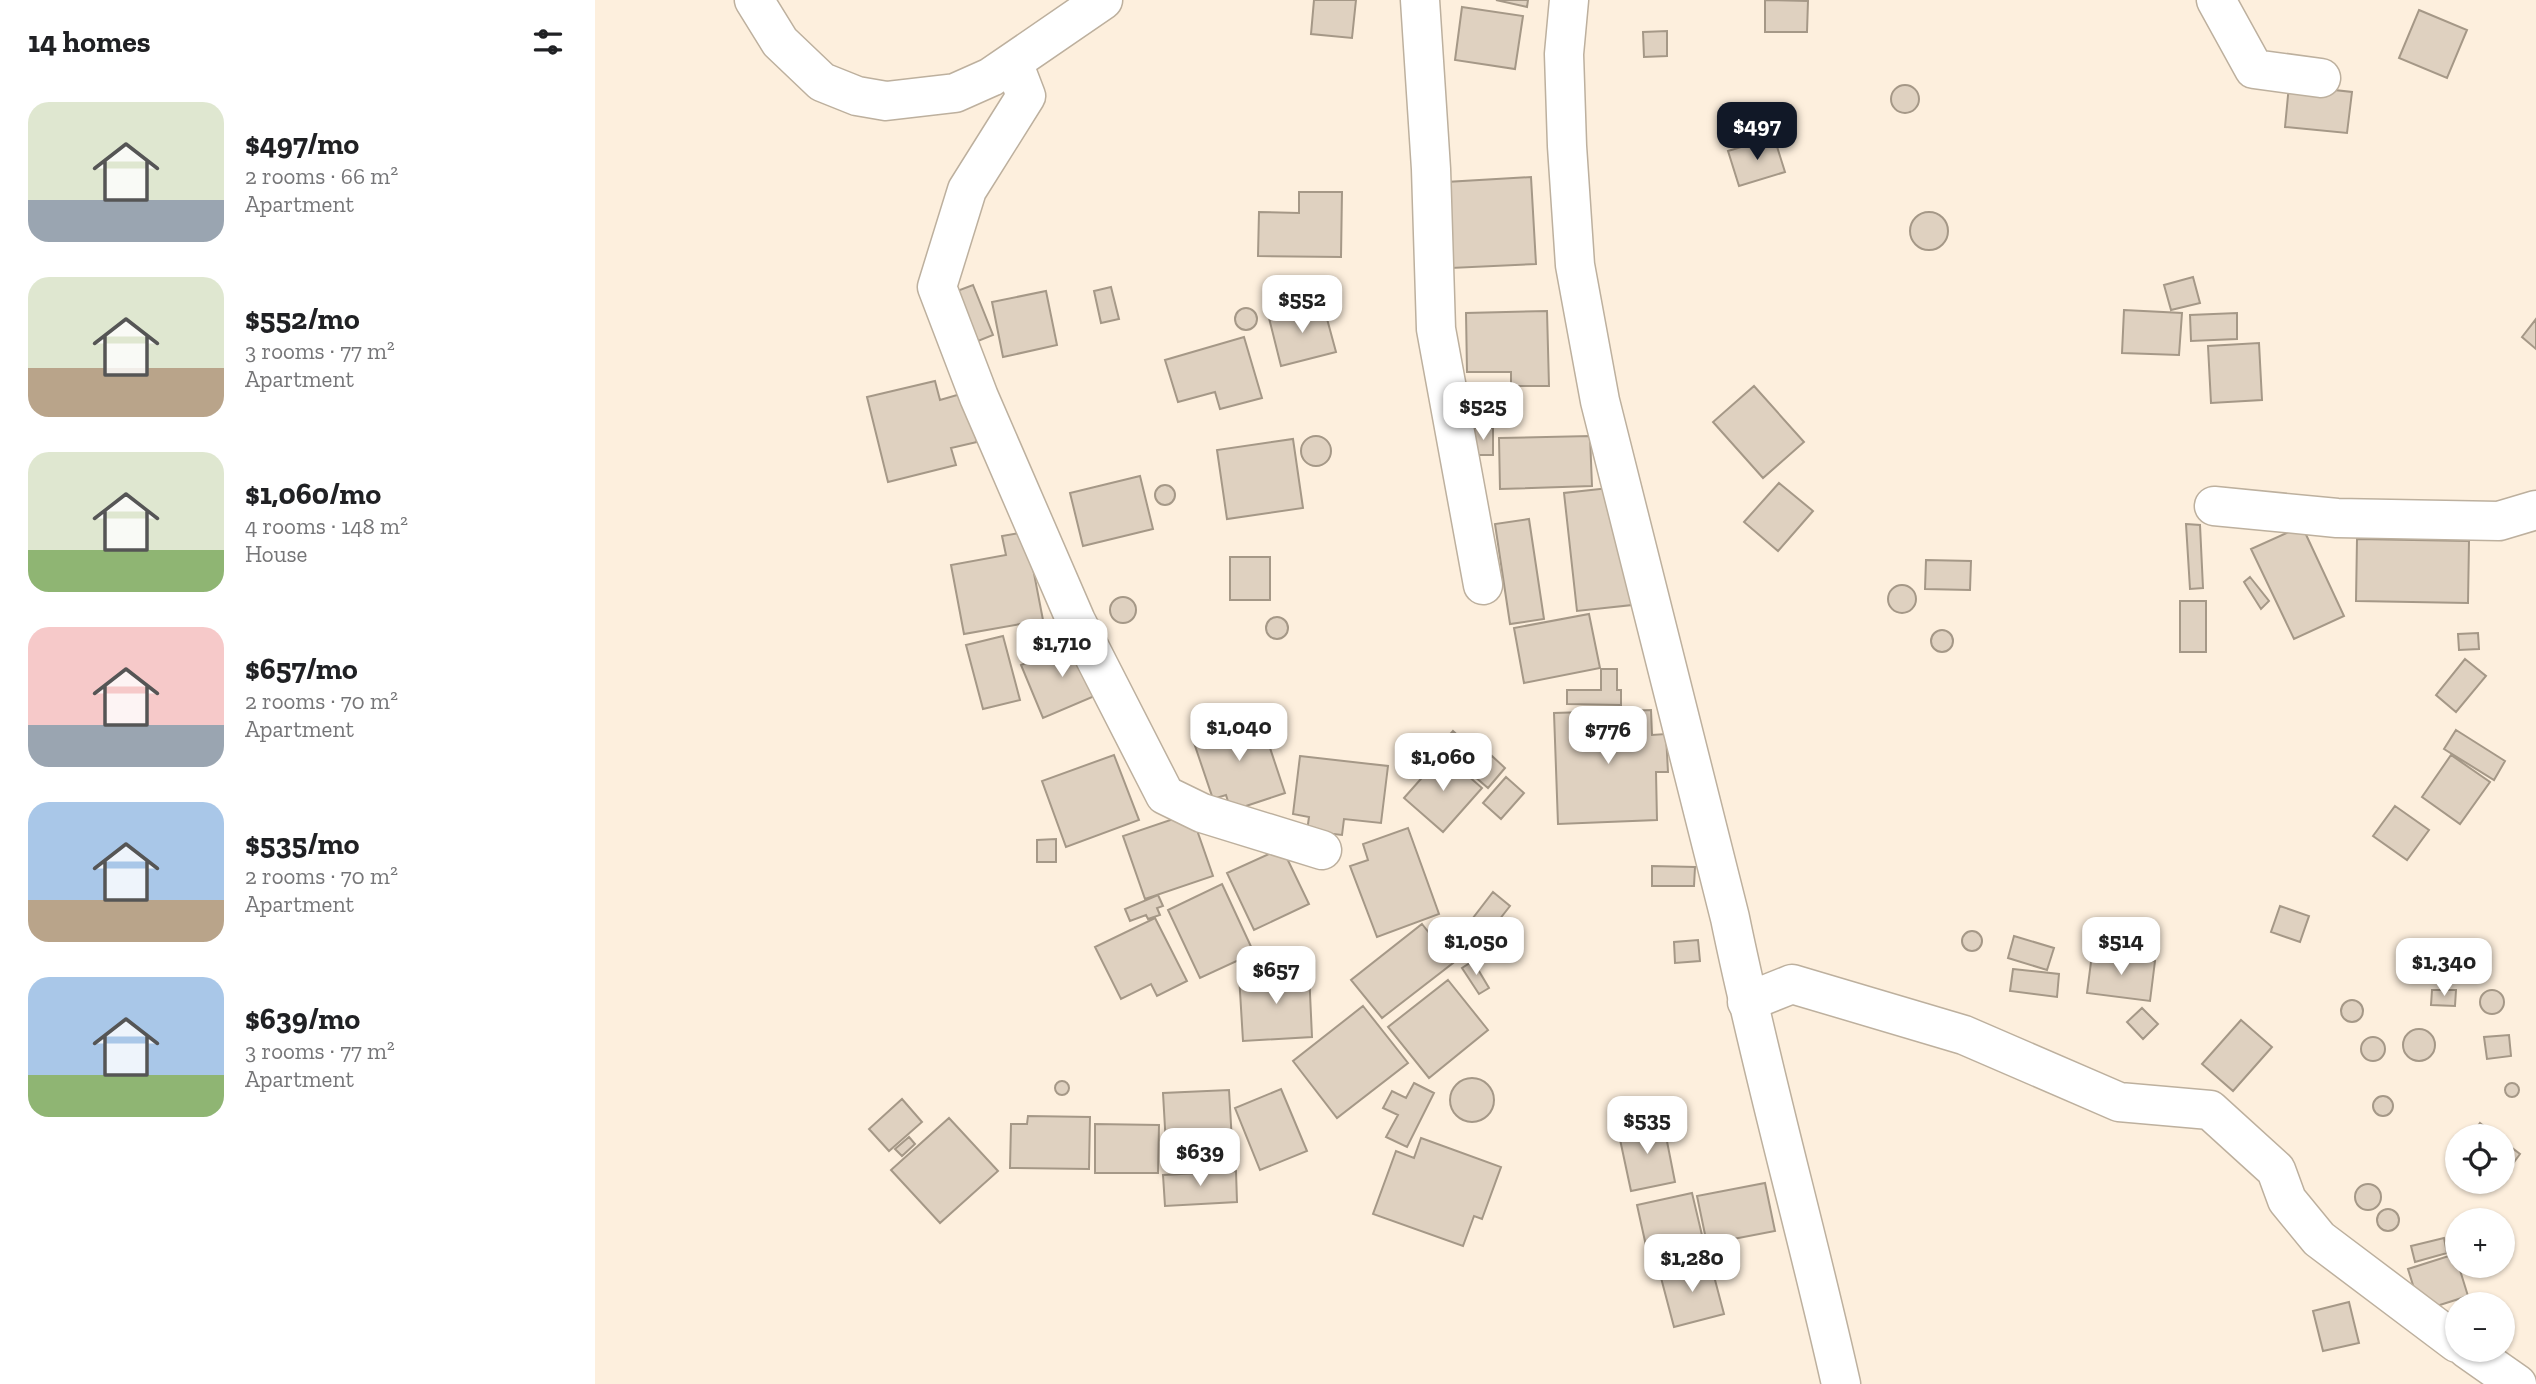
<!DOCTYPE html>
<meta charset="utf-8">
<style>
:root{--surface:#fff;--page:#f6f6f6;--text:#202124;--muted:#757577;--accent:#111827}
body{margin:0;font-family:"Zilla Slab",serif;background:var(--page);color:var(--text);height:100vh;display:flex;flex-direction:column;font-size:26px;white-space:nowrap}
*{box-sizing:border-box;margin:0}
p{font-size:23px;color:var(--muted)}
.icon{flex:none;width:38px;height:38px;fill:none;stroke:currentColor;stroke-width:2;stroke-linecap:round;stroke-linejoin:round}
.map{position:relative;flex:1;overflow:hidden}
.drawer{display:flex;flex-direction:column;background:var(--surface);width:595px}
.drawer>*{flex:none}
.buttons{position:absolute;left:1850px;top:1124px;display:grid;gap:14px}
.buttons a{display:grid;place-items:center;width:70px;height:70px;border-radius:50%;background:var(--surface);box-shadow:0 2px 5px #0004;font-size:35px}
.price{position:absolute;translate:-50% -60px;padding:0 16px;border-radius:14px;background:#fff;color:#222;font-size:23px;line-height:46px;filter:drop-shadow(0 2px 4px #0008)}
.price::after{content:'';position:absolute;left:50%;top:42px;width:21px;height:16px;margin-left:-10px;background:inherit;clip-path:polygon(0 0,100% 0,50% 100%)}
.price.selected{background:var(--accent);color:#fff}
ul{padding:0;list-style:none}
li{display:flex;align-items:center;gap:21px;height:175px;padding:0 28px}
li span{display:grid;place-items:center;flex:none;width:196px;height:140px;border-radius:21px;color:#555}
li>.icon{margin-inline-start:auto}
span .icon{width:84px;height:84px;fill:#fffc;stroke-width:1}
li b{font-size:30px}
h2{display:flex;justify-content:space-between;align-items:center;height:84px;padding:0 28px;font-size:30px}
main{display:flex;flex:1;min-height:0}
.map>svg:first-child{display:block}
.building{fill:#dfd1c0;stroke:#a59887;stroke-width:2}
.lines{fill:none;stroke-linecap:round;stroke-linejoin:round}
.minor-casing{stroke:#bdb09e;stroke-width:41}
.highway-casing{stroke:#bdb09e;stroke-width:41}
.minor{stroke:#fff;stroke-width:38}
.highway{stroke:#fff;stroke-width:38}
</style>
<main>
<section class="drawer">
<h2>14 homes<svg class="icon" aria-label="filters" viewBox="0 0 24 24"><path d="M4 7h16M4 17h16"/><circle cx="9" cy="7" r="2"/><circle cx="15" cy="17" r="2"/></svg></h2>
<ul>
<li><span style="background:linear-gradient(#dfe7d0 70%,#9aa5b1 0)"><svg class="icon" aria-label="home" viewBox="0 0 24 24"><path d="M3 11l9-7 9 7M6 9v11h12V9"/></svg></span><div><b>$497/mo</b><p>2 rooms · 66 m²</p><p>Apartment</p></div></li>
<li><span style="background:linear-gradient(#dfe7d0 65%,#b9a48a 0)"><svg class="icon" aria-label="home" viewBox="0 0 24 24"><path d="M3 11l9-7 9 7M6 9v11h12V9"/></svg></span><div><b>$552/mo</b><p>3 rooms · 77 m²</p><p>Apartment</p></div></li>
<li><span style="background:linear-gradient(#dfe7d0 70%,#8fb573 0)"><svg class="icon" aria-label="home" viewBox="0 0 24 24"><path d="M3 11l9-7 9 7M6 9v11h12V9"/></svg></span><div><b>$1,060/mo</b><p>4 rooms · 148 m²</p><p>House</p></div></li>
<li><span style="background:linear-gradient(#f6c9c9 70%,#9aa5b1 0)"><svg class="icon" aria-label="home" viewBox="0 0 24 24"><path d="M3 11l9-7 9 7M6 9v11h12V9"/></svg></span><div><b>$657/mo</b><p>2 rooms · 70 m²</p><p>Apartment</p></div></li>
<li><span style="background:linear-gradient(#a9c7e8 70%,#b9a48a 0)"><svg class="icon" aria-label="home" viewBox="0 0 24 24"><path d="M3 11l9-7 9 7M6 9v11h12V9"/></svg></span><div><b>$535/mo</b><p>2 rooms · 70 m²</p><p>Apartment</p></div></li>
<li><span style="background:linear-gradient(#a9c7e8 70%,#8fb573 0)"><svg class="icon" aria-label="home" viewBox="0 0 24 24"><path d="M3 11l9-7 9 7M6 9v11h12V9"/></svg></span><div><b>$639/mo</b><p>3 rooms · 77 m²</p><p>Apartment</p></div></li>
</ul>
</section>
<div class="map">
<svg width="1941" height="1384" viewBox="0 0 1941 1384">
<rect width="100%" height="100%" fill="#fdefdd"/>
<path class="building" d="M719,0H761L757,38L716,34Z
M901,0H933L932,7Z
M1170,0L1213,1L1212,32H1170Z
M867,7L928,16L920,69L860,60Z
M1824,10L1872,30L1852,78L1804,58Z
M1072,31V56L1049,57L1048,32Z
M1694,85L1757,92L1752,133L1690,127Z
M1296 99a14 14 0 1 1 28 0a14 14 0 1 1-28 0Z
M1179,137L1190,172L1144,186L1133,151Z
M936,177L941,264L856,268L851,182Z
M704,192H747L746,257L663,256L664,212L704,213Z
M1315 231a19 19 0 1 1 38 0a19 19 0 1 1-38 0Z
M1598,277L1605,303L1576,310L1569,285Z
M378,285L398,335L383,341L362,291Z
M516,287L524,319L506,323L499,291Z
M451,291L462,345L408,357L397,302Z
M728,304L741,352L686,366L674,318Z
M640 319a11 11 0 1 1 22 0a11 11 0 1 1-22 0Z
M1529,310L1587,313L1584,355L1527,353Z
M952,311L954,386H916V372H872L871,313Z
M1642,313V339L1596,341L1595,315Z
M1941,319V349L1927,337Z
M649,337L667,398L625,409L620,392L583,402L570,360Z
M1664,343L1667,400L1616,403L1613,346Z
M340,381L345,400L369,393L382,442L356,448L361,465L293,482L272,397Z
M1159,386L1209,442L1168,478L1118,422Z
M877,428H898V455H877Z
M995,436L997,486L905,489L904,438Z
M706 451a15 15 0 1 1 30 0a15 15 0 1 1-30 0Z
M698,439L708,508L632,519L622,450Z
M545,476L558,529L488,546L475,493Z
M1184,483L1218,511L1183,551L1149,522Z
M560 495a10 10 0 1 1 20 0a10 10 0 1 1-20 0Z
M1023,487L1037,605L982,611L969,493Z
M934,519L949,619L915,624L900,524Z
M1591,524L1605,525L1608,588L1595,589Z
M1707,526L1749,616L1699,639L1656,549Z
M431,532L448,620L369,634L356,565L411,555L407,536Z
M1762,539L1874,541L1873,603L1761,601Z
M635,557H675V600H635Z
M1331,560L1376,561L1375,590L1330,589Z
M1655,577L1674,601L1666,609L1649,582Z
M1293 599a14 14 0 1 1 28 0a14 14 0 1 1-28 0Z
M515 610a13 13 0 1 1 26 0a13 13 0 1 1-26 0Z
M1585,601H1611V652H1585Z
M994,614L1005,668L929,683L919,628Z
M671 628a11 11 0 1 1 22 0a11 11 0 1 1-22 0Z
M1336 641a11 11 0 1 1 22 0a11 11 0 1 1-22 0Z
M1883,633L1884,649L1864,650L1863,634Z
M408,636L425,700L388,709L371,645Z
M486,640L509,692L448,718L426,665Z
M1870,659L1891,676L1861,712L1841,695Z
M1006,669H1022V690H1026V705L972,704V690H1006Z
M1056,710L1057,735L1071,734L1073,772H1061L1062,820L963,824L959,713Z
M664,715L690,793L636,811L631,795L618,799L597,737Z
M1861,730L1910,761L1899,780L1849,749Z
M858,731L887,757L874,773L844,747Z
M848,754L887,788L848,832L809,798Z
M519,755L544,820L471,847L447,781Z
M1856,755L1895,782L1865,824L1827,797Z
M705,756L793,766L786,823L749,819L747,835L712,831L714,817L698,814Z
M897,756L910,768L893,788L879,776Z
M911,777L929,793L906,819L888,803Z
M1800,806L1834,830L1812,860L1778,836Z
M596,813L618,876L550,899L528,836Z
M813,828L844,914L782,937L755,866L773,860L768,844Z
M461,839V862H442V840Z
M687,848L714,904L659,930L632,873Z
M1057,866L1100,867L1099,886H1057Z
M627,884L659,953L605,978L573,910Z
M898,892L915,906L878,953L861,940Z
M563,895L568,906L562,908L565,915L553,919L551,915L535,921L530,909Z
M1685,906L1714,916L1705,942L1676,932Z
M560,918L592,981L562,996L556,984L526,999L500,947Z
M827,924L858,963L787,1018L756,980Z
M1367 941a10 10 0 1 1 20 0a10 10 0 1 1-20 0Z
M1523,933L1548,937L1544,956L1520,951Z
M1419,936L1459,948L1452,970L1413,958Z
M1103,940L1105,961L1080,963L1079,942Z
M1497,954L1560,961L1555,1001L1492,993Z
M878,961L894,988L884,994L867,968Z
M1418,969L1464,974L1462,997L1415,991Z
M714,972L717,1037L648,1041L644,975Z
M853,980L893,1030L834,1078L793,1027Z
M1837,990H1861L1860,1006L1836,1005Z
M1885 1002a12 12 0 1 1 24 0a12 12 0 1 1-24 0Z
M1746 1011a11 11 0 1 1 22 0a11 11 0 1 1-22 0Z
M768,1006L813,1063L742,1118L698,1061Z
M1547,1008L1563,1024L1548,1039L1532,1022Z
M1646,1020L1677,1047L1638,1091L1607,1064Z
M1808 1045a16 16 0 1 1 32 0a16 16 0 1 1-32 0Z
M1914,1035L1916,1056L1892,1059L1889,1037Z
M1766 1049a12 12 0 1 1 24 0a12 12 0 1 1-24 0Z
M855 1100a22 22 0 1 1 44 0a22 22 0 1 1-44 0Z
M460 1088a7 7 0 1 1 14 0a7 7 0 1 1-14 0Z
M819,1083L839,1093L812,1147L791,1137L803,1115L788,1108L797,1091L811,1098Z
M1910 1090a7 7 0 1 1 14 0a7 7 0 1 1-14 0Z
M686,1089L712,1151L665,1170L640,1108Z
M634,1090L638,1159L572,1163L568,1093Z
M1778 1106a10 10 0 1 1 20 0a10 10 0 1 1-20 0Z
M307,1099L327,1122L294,1151L274,1129Z
M433,1116L495,1117L494,1169L415,1168L416,1124H432Z
M354,1118L403,1171L345,1223L296,1170Z
M1068,1121L1080,1182L1036,1191L1023,1130Z
M1885,1123L1901,1136H1876Z
M500,1124L564,1125L563,1173H500Z
M314,1137L320,1144L307,1156L300,1149Z
M826,1138L906,1167L887,1219L879,1216L868,1246L778,1214L801,1151L819,1158Z
M1908,1141L1925,1154L1908,1177Z
M641,1171L642,1202L570,1206L568,1175Z
M1170,1183L1180,1231L1112,1244L1102,1196Z
M1760 1197a13 13 0 1 1 26 0a13 13 0 1 1-26 0Z
M1097,1193L1111,1252L1055,1264L1042,1205Z
M1782 1220a11 11 0 1 1 22 0a11 11 0 1 1-22 0Z
M1849,1238L1852,1253L1820,1262L1816,1246Z
M1860,1254L1873,1296L1826,1311L1813,1269Z
M1115,1261L1129,1314L1079,1327L1065,1274Z
M1754,1302L1764,1343L1728,1351L1718,1311Z"/>
<g class="lines">
<defs>
<path id="minor" d="M159,0L185,42L227,82L262,96L291,101L360,93L396,77L508,0
M825,0L836,169L841,329L888,585
M1621,0L1659,69L1726,78
M418,62L431,96L372,190L342,287L384,397L481,621L570,795L607,813L727,850
M1619,506L1742,518L1904,521L1941,510
M1152,1002L1197,984L1369,1035L1524,1102L1615,1110L1681,1170L1692,1200L1724,1239L1862,1343
M1872,1349L1922,1384"/>
<path id="highway" d="M974,0L969,54L972,146L980,265L1005,401L1135,918C1167,1074 1211,1228 1246,1384"/>
</defs>
<use href="#minor" class="minor-casing"/>
<use href="#highway" class="highway-casing"/>
<use href="#minor" class="minor"/>
<use href="#highway" class="highway"/>
</g>
</svg>
<div class="buttons">
<a><svg class="icon" aria-label="locate" viewBox="0 0 24 24"><circle cx="12" cy="12" r="6"/><path d="M12 2v4M12 18v4M2 12h4M18 12h4"/></svg></a>
<a>+</a>
<a>−</a>
</div>
<b class="price selected" style="left:1162px;top:162px">$497</b>
<b class="price" style="left:707px;top:335px">$552</b>
<b class="price" style="left:888px;top:442px">$525</b>
<b class="price" style="left:467px;top:679px">$1,710</b>
<b class="price" style="left:644px;top:763px">$1,040</b>
<b class="price" style="left:1013px;top:766px">$776</b>
<b class="price" style="left:848px;top:793px">$1,060</b>
<b class="price" style="left:881px;top:977px">$1,050</b>
<b class="price" style="left:1526px;top:977px">$514</b>
<b class="price" style="left:1849px;top:998px">$1,340</b>
<b class="price" style="left:681px;top:1006px">$657</b>
<b class="price" style="left:1052px;top:1156px">$535</b>
<b class="price" style="left:605px;top:1188px">$639</b>
<b class="price" style="left:1097px;top:1294px">$1,280</b>
</div>
</main>
